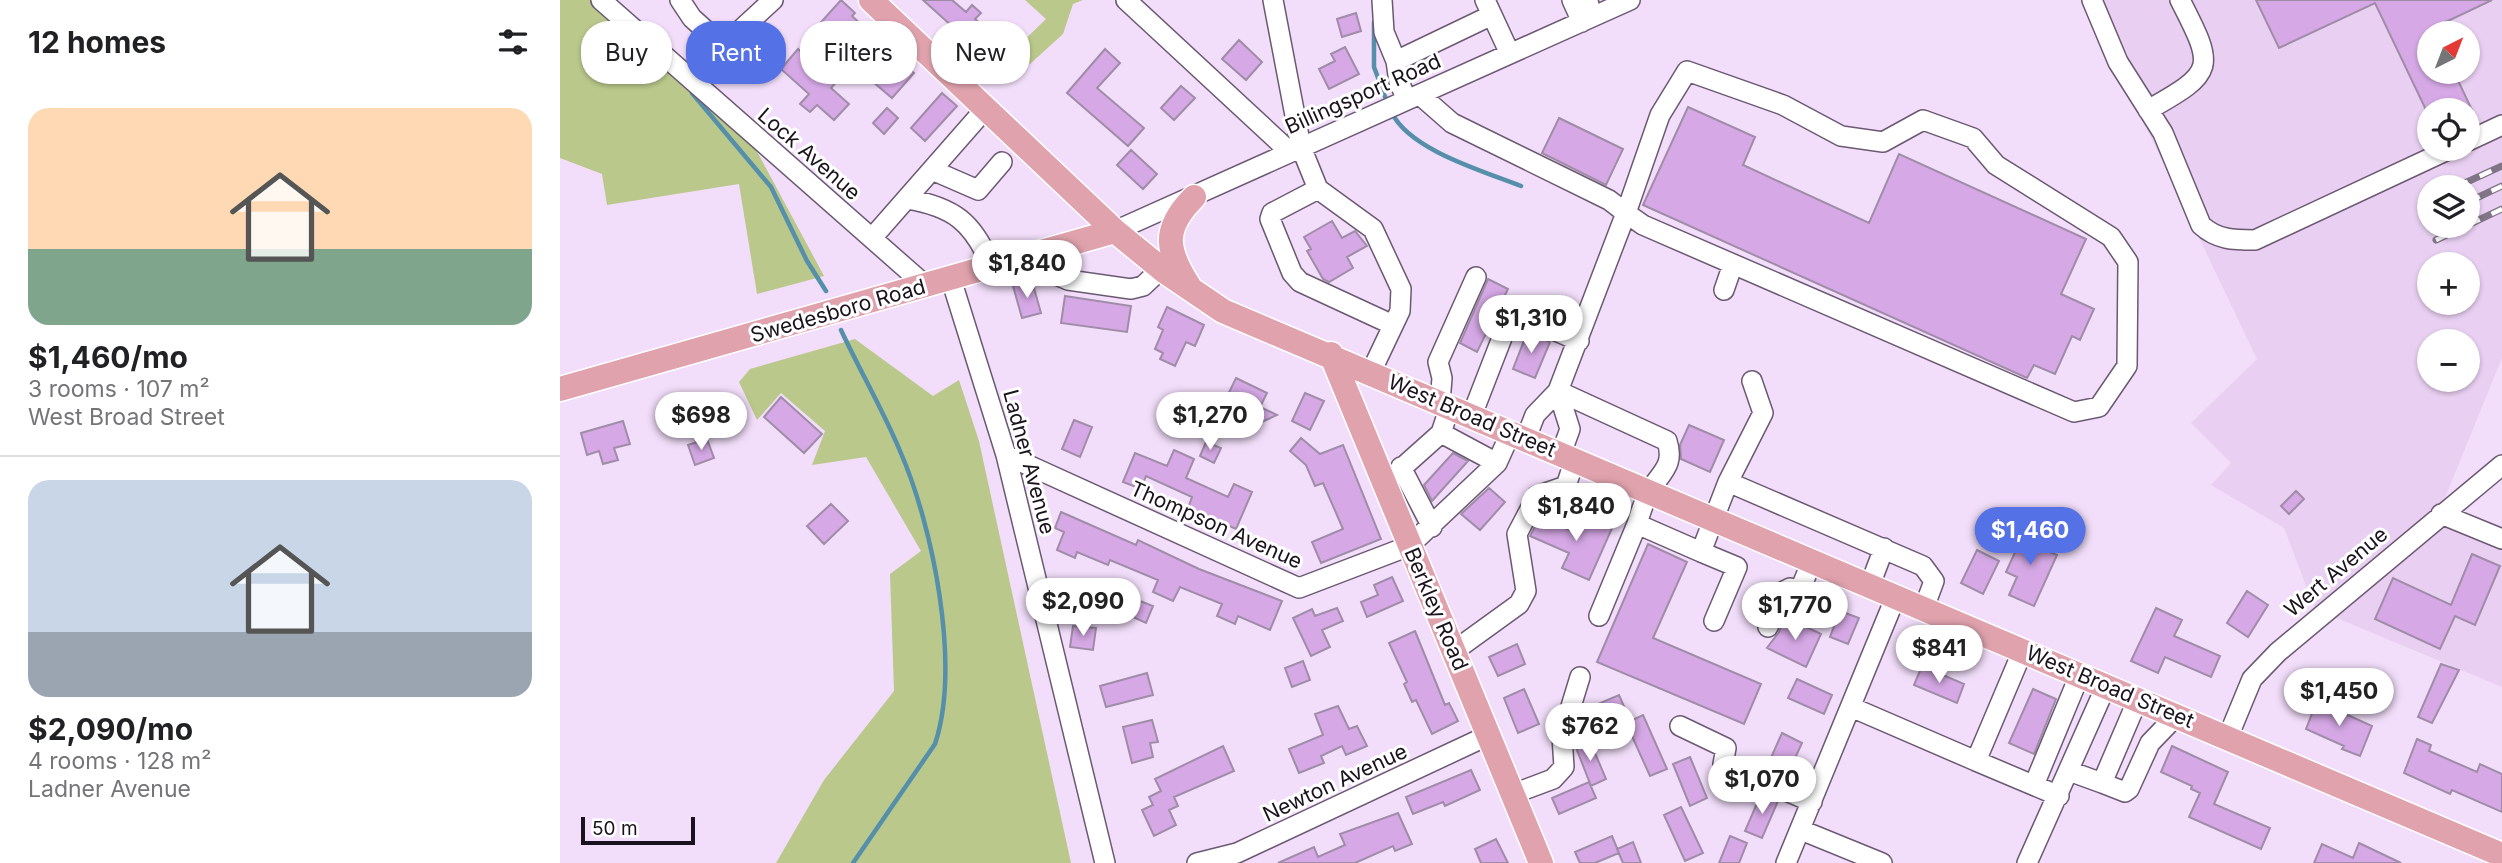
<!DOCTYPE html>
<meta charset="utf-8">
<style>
:root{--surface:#fff;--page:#f6f6f6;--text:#202124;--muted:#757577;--line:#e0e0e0;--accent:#5471e6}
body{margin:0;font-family:Inter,sans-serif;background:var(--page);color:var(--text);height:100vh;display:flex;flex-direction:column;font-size:26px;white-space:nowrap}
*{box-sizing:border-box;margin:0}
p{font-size:23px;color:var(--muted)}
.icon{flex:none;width:38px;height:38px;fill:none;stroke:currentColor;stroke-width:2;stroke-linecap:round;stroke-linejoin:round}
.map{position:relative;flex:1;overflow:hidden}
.sheet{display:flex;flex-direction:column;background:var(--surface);width:560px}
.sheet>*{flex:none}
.banner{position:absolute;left:21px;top:21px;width:665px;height:63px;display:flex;gap:14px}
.needle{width:46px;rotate:42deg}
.tools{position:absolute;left:1857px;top:21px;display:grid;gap:14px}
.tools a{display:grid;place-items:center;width:63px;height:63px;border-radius:50%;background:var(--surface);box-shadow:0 2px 5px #0004;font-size:35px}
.scale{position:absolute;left:21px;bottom:18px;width:114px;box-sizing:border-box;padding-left:7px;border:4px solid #1a121c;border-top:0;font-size:19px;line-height:24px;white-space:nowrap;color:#1a121c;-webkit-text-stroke:5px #fff;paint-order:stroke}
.price{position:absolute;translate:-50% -60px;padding:0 16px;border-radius:24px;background:#fff;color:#222;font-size:23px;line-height:46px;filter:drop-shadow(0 2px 4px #0008)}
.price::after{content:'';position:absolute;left:50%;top:42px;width:21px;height:16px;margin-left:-10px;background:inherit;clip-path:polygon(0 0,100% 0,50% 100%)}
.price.selected{background:var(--accent);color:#fff}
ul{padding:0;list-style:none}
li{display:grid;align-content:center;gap:14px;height:371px;padding:0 28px}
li+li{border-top:2px solid var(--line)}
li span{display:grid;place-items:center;height:217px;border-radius:21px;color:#555}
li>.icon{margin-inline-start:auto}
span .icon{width:126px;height:126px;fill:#fffc;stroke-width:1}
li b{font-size:30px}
h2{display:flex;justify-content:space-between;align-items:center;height:84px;padding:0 28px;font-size:30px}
.pill{padding:0 24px;border-radius:28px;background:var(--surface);box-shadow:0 2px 5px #0004;font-size:24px;line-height:63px}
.pill.selected{background:var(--accent);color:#fff}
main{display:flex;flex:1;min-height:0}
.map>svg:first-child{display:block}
.built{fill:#e9d0f2;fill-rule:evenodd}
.green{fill:#bac88b}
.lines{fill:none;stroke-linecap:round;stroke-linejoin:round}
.stream{stroke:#558faa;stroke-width:4.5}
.building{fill:#d6a9e6;stroke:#9f8ca7;stroke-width:2}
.minor-casing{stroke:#6b5972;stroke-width:22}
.major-casing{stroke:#fff;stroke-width:27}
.minor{stroke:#fff;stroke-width:19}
.major{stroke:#e0a3ae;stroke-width:24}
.rail-casing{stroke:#827487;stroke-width:7}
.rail{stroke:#fff;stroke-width:4.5;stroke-dasharray:13;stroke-linecap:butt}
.labels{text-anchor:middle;stroke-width:6;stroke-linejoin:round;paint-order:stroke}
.street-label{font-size:21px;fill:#1a121c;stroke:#fff}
</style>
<main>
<section class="sheet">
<h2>12 homes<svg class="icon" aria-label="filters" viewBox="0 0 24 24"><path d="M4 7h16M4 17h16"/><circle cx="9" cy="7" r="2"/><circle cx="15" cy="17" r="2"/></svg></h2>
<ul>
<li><span style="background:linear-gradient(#ffd9b3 65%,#7fa58c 0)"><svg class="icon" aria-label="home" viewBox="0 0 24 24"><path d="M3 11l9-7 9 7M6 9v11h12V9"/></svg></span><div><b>$1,460/mo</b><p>3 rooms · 107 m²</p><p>West Broad Street</p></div></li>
<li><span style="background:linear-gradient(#c9d6e8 70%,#9aa5b1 0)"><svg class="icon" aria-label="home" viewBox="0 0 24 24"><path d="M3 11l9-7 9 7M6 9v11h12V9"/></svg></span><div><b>$2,090/mo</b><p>4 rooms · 128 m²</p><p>Ladner Avenue</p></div></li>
</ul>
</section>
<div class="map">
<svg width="1942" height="863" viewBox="0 0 1942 863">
<rect width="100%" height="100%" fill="#f2defa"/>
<path class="built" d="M1525,0H1942V358L1882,505L1942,531V687L1755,609L1724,528L1651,485L1671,463L1631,423L1697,359ZM1869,33H1908V72H1869ZM1869,110H1908V149H1869ZM1869,187H1908V226H1869ZM1869,264H1908V303H1869ZM1869,341H1908V380H1869Z"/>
<path class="green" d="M0,0H47L193,144L264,276L197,294L179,184L47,205L42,174L0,158Z
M465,0H523L513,4L503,34L470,64L455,49L486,19Z
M295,339L373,396L399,380L419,441L511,863H216L264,780L334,691L330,574L361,551L306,457L252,465L265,431L221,393L197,420L179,382L190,369Z"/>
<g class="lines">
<path class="stream" d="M814,22V67L827,102
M132,93L211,187L247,261L266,291
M832,113C850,150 923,171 961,186
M281,330C300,371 323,410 340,451C373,526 401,665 375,744L293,863"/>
</g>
<path class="building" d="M281,0L295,13L292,16L319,41L322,38L336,50L332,54L354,73L332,98L292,64L271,88L289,104L274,120L257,105L250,112L240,104L249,94L221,69L238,49L258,67L276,47L255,29Z
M363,0H392L406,12L412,5L421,13L415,19L449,49L435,65Z
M1696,0H1932L1873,28L1876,33H1869V72H1894L1912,110H1866L1815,3L1719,48Z
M796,13L801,31L782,37L777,19Z
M679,40L702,62L686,80L662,59Z
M785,47L799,74L769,89L759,69L775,61L771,54Z
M545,49L560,63L537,88L584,128L568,146L507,93Z
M621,86L635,98L614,120L601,108Z
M382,93L397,106L365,141L351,128Z
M1128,107L1195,137L1183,165L1309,223L1339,154L1526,239L1501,294L1534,309L1520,340L1512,336L1495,374L1474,365L1467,378L1083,205Z
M327,108L338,118L324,134L313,123Z
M999,118L1063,149L1046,185L982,153Z
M571,150L597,174L583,189L557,165Z
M772,221L782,238L795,231L807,246L787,257L793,268L769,282L763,279L747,251L751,249L744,237Z
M928,279L948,289L917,352L900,343Z
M472,281L481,313L462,318L453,286Z
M505,296L571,306L567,332L501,323Z
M607,307L644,325L635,346L626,342L615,366L600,359L603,353L595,349L603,330L598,327Z
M967,333L990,342L975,378L953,369Z
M676,378L707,393L700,407L717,415L693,426L660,411Z
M745,393L764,401L750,430L732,421Z
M221,397L262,434L244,453L204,417Z
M514,420L532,427L520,457L502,449Z
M63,421L70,444L54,448L58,460L43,464L39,451L27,455L21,433Z
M1129,425L1164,440L1150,472L1121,459L1120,445Z
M741,438L760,454L783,445L821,539L761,563L752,542L783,529L763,483L755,486L746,465L730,451Z
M147,439L154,458L135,465L128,445Z
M646,442L661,448L654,463L640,456Z
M614,450L634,459L626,478L668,497L674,484L692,492L676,529L628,508L632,497L586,476L581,489L563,482L575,453L607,466Z
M893,453L908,461L872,501L864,485Z
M929,488L945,502L920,530L901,514Z
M1736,491L1744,499L1729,514L1721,506Z
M271,504L288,521L264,544L247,526Z
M501,512L576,545L578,540L639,569L722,601L710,630L678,616L675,624L657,616L662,604L620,587L613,601L593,592L598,580L550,560L548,565L517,552L515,558L497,550L504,532L495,528Z
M1025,513L1053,526L1029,580L1002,568L1009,553L970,536L980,517L1016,533Z
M1466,528L1487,538L1482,549L1497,555L1474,606L1449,595L1457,577L1446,572Z
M1088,544L1127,562L1093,638L1201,684L1184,724L1037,662Z
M1417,550L1439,561L1423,594L1401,583Z
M1912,554L1940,566L1915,625L1895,616L1880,649L1815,619L1833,578L1891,605Z
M832,577L843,601L807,617L801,602L818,595L814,585Z
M1687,591L1708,605L1688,637L1667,623Z
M580,601L593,606L586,623L573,617Z
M777,608L783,621L762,630L770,647L751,656L733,618L752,609L755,616Z
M1596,608L1622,620L1614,636L1660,656L1651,677L1605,657L1598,673L1571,661Z
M1280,611L1299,618L1288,644L1270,637Z
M1225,617L1261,634L1246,667L1207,648L1219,632Z
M513,626L536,628L533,650L510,647Z
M855,631L885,705L889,703L898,721L872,734L856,700L852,702L844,684L847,682L829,643Z
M957,644L965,664L938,676L929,657Z
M743,661L750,680L732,687L725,668Z
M1881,664L1899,670L1872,723L1858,717Z
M1362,666L1404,684L1397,703L1354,685Z
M587,673L593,695L546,707L540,686Z
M1237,679L1272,695L1264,714L1228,698Z
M964,689L979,724L958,733L944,698Z
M1473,689L1496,699L1474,754L1449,743Z
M1059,695L1066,711L1024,729L1020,719L1022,711Z
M1757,701L1812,726L1800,756L1782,749L1784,746L1746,729Z
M778,706L789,729L797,726L807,746L786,755L782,746L761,756L764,763L739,773L729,749L763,735L755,714Z
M1083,715L1107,769L1090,776L1066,723Z
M592,720L598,742L590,743L593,757L572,763L563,727Z
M1222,733L1242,743L1226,778L1206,769Z
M1029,739L1046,779L1031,786L1015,745Z
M1857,739L1871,745L1869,751L1917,772L1920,764L1942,774V812L1892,790L1890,794L1844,773Z
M663,746L674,771L614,797L618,806L609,810L616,825L594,836L582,810L593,805L589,797L601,791L595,779Z
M1612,746L1668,772L1654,804L1710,828L1701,849L1629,817L1640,793L1631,789L1632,786L1601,772Z
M1130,757L1147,798L1130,806L1113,764Z
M911,770L920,790L885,806L883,802L853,814L846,797Z
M1029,782L1036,798L999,814L992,798Z
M1201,794L1218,801L1202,838L1185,831Z
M1121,807L1143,853L1125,861L1104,815Z
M838,813L852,844L835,851L833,846L795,863H718L754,847L758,857L785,845L780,834Z
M1052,836L1059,853L1035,863H1020L1015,852Z
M1170,836L1187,843L1179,863H1159Z
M936,839L948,863H921L915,849Z
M1073,842L1081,863H1063L1057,849Z
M1799,843L1841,863H1754L1762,844L1793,858Z"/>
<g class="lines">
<defs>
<path id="minor" d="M41,0L366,286
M120,0L132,18L163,46L213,0
M566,0L730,152
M713,0L741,147L758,189L813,229L841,289L840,311L811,372
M822,0L824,32L836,61L839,82L847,100
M925,0L950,54
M1012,0L1022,22
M1028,0L1031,17
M1532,0L1558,62L1603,133L1641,225C1657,240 1674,240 1695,240L1890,149
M836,61L932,15
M1127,71L1223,105L1281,136L1323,142L1363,120L1413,138L1436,165L1551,237L1568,262L1567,366L1539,407L1514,412L1083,225L1066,213L1100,115Z
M860,95L892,123L1049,200L1066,213L998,391L975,415L966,438
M1588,110C1656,72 1655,68 1620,0
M1908,141L1942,125
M372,170L418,190L442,162
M758,189L712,213L710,219L732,273L740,282L833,325
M347,199C394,207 413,222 432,267
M555,231L1070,0
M312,238L426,108
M477,254L494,274L508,280L571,289L583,286L601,269
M391,279L446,455L545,863
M1164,290L1173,264
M998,391L1107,441C1115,466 1101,472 1089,492C1084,501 1080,514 1077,524L1141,552L1168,482L1363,566L1374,581L1364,608
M998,391L1010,429L1001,454
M880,402L882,378L878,362L916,277
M912,415L952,312L1019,341
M881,433L937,463
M446,455L739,588L849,546L937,463L951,432
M841,467L872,527
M1010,474L1006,486L1010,491L1046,505L1049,504L1059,479
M1168,482L1203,413L1192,381
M825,483L881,433L890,406
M1881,514L1942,539
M1141,552L1177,567L1154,621
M1310,585L1324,548
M1039,616L1077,524
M1208,627L1222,592L1230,588L1240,590L1252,561
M1463,650L1416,761L1499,796
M894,651L959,604L966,591L957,534L977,496L1006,486
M1578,699L1542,783L1565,792L1569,789L1590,743L1617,715
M1291,707L1416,761
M1120,726L1166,748L1163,764L1252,802
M1668,737L1692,679L1718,652L1942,465
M1509,771L1542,783
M1474,785L1520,674
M953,794L993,779L1004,767L1002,736L1020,677
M1241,830L1322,863
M637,863L677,853L929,735
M1226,863L1336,596
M1467,863L1546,686"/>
<path id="major" d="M311,0L555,231L604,271L663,311L1942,855
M629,286C606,250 602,229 634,197
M771,354L981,863
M0,389L555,231"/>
</defs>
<use href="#minor" class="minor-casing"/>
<use href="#major" class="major-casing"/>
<use href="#minor" class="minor"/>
<use href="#major" class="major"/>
<defs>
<path id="rail" d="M1896,187L1942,166
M1908,202L1942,186
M1861,204L1869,200
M1868,220H1869
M1908,225L1942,209
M1876,240L1906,226"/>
</defs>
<use href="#rail" class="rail-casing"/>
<use href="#rail" class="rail"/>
</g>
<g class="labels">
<g class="street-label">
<text transform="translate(803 94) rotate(-24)" y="7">Billingsport Road</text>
<text transform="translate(249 154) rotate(41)" y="7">Lock Avenue</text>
<text transform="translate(278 311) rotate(-16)" y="7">Swedesboro Road</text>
<text transform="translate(912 416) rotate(23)" y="7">West Broad Street</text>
<text transform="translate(469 462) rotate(75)" y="7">Ladner Avenue</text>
<text transform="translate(656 525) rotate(24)" y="7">Thompson Avenue</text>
<text transform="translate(1776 572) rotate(-40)" y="7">Wert Avenue</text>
<text transform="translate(876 609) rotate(67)" y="7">Berkley Road</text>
<text transform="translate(1550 687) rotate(23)" y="7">West Broad Street</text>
<text transform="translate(775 783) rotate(-25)" y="7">Newton Avenue</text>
</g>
</g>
</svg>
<div class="tools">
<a><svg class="needle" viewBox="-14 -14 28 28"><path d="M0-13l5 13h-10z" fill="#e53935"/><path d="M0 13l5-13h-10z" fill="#757577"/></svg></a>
<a><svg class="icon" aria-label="locate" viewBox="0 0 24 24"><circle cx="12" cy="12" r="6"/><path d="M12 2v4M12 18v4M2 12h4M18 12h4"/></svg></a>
<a><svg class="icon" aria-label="layers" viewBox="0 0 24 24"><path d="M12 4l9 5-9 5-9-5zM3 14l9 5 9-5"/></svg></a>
<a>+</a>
<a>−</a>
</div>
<div class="scale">50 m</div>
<b class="price" style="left:467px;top:300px">$1,840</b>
<b class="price" style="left:971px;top:355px">$1,310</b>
<b class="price" style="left:141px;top:452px">$698</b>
<b class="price" style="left:650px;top:452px">$1,270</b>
<b class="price" style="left:1016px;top:543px">$1,840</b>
<b class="price selected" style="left:1470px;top:567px">$1,460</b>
<b class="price" style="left:523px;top:638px">$2,090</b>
<b class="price" style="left:1235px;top:642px">$1,770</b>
<b class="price" style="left:1379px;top:685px">$841</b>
<b class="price" style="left:1779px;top:728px">$1,450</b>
<b class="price" style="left:1030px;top:763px">$762</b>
<b class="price" style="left:1202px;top:816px">$1,070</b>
<div class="banner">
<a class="pill">Buy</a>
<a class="pill selected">Rent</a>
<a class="pill">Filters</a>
<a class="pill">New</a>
</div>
</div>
</main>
